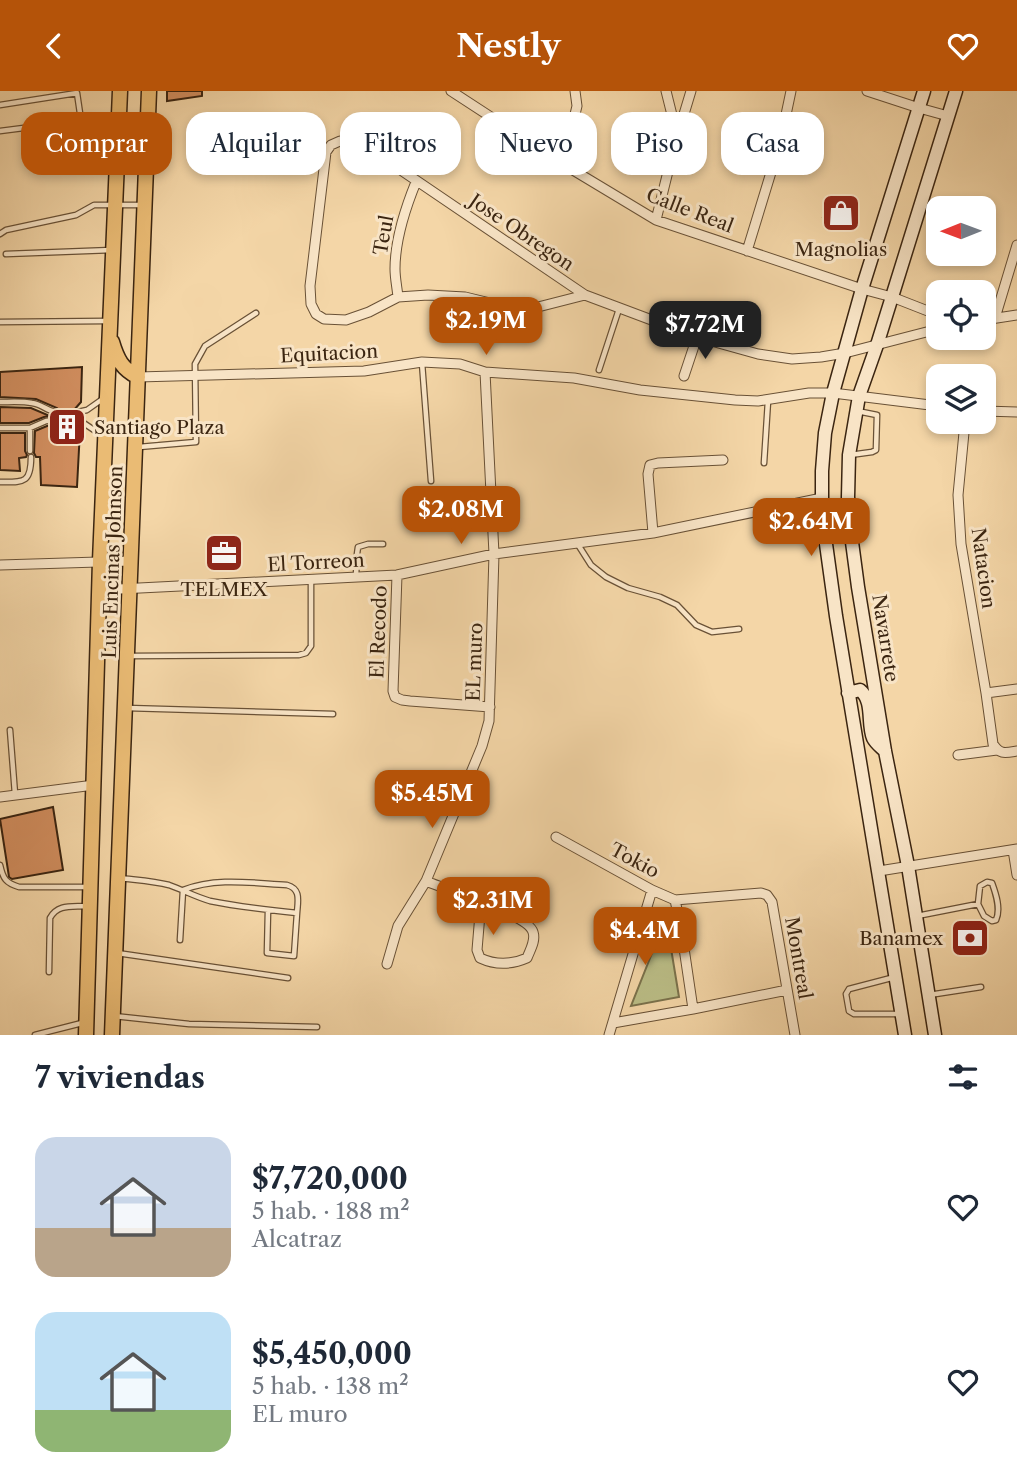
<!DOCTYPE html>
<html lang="es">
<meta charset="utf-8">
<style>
:root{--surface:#fff;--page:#f2f2f3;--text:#1f2937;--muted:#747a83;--accent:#b45309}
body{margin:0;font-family:"Libre Caslon Text",serif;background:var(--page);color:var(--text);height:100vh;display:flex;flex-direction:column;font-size:26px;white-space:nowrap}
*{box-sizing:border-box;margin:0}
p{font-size:23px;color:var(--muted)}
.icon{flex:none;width:38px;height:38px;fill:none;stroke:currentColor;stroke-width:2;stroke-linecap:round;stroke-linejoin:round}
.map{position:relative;height:944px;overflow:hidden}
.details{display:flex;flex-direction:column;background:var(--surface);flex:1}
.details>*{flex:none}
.banner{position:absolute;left:21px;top:21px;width:976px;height:63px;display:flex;gap:14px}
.needle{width:46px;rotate:269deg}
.controls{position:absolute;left:926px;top:105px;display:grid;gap:14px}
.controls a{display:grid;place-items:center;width:70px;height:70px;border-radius:14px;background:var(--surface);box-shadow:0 4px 10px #0003;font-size:35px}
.price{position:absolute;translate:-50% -60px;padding:0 16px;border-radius:14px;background:var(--accent);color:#fff;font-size:23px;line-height:46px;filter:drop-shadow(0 2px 4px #0008)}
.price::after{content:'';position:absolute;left:50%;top:42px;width:21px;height:16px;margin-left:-10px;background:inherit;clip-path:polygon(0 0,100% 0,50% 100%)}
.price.selected{background:#222;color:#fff}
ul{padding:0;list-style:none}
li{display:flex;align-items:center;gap:21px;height:175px;padding:0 35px}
li span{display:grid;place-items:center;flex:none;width:196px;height:140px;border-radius:21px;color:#555}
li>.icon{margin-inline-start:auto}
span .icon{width:84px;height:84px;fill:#fffc;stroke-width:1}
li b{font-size:30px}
h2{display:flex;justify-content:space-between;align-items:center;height:84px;padding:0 35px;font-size:30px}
.pill{padding:0 24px;border-radius:21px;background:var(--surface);box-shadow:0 4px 10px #0003;font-size:24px;line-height:63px}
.pill.selected{background:var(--accent);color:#fff}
header{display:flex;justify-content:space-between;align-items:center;height:91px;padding:0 35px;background:var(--accent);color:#fff;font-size:32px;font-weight:700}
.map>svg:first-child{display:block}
.green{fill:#bbbe87;stroke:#7b724c;stroke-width:2}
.building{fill:#d08d5e;stroke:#3b2511;stroke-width:2}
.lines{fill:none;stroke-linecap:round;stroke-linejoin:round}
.service-casing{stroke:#695136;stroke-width:7}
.minor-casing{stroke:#695136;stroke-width:11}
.secondary-casing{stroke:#3b2511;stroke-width:15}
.primary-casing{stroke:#3b2511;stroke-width:17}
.service{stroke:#f8e4c6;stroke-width:4.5}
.minor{stroke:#f8e4c6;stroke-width:9}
.secondary{stroke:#f8e4c6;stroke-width:12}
.primary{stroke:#eabb74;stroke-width:14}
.labels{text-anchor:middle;stroke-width:6;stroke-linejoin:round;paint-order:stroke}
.street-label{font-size:19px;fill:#3b2511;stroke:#f8e4c6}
.poi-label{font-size:19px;fill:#3b2511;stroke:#f8e4c6}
</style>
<header><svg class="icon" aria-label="back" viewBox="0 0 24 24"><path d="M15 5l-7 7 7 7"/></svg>Nestly<svg class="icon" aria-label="heart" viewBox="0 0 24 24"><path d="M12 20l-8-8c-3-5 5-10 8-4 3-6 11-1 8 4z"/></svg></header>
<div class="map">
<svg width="1017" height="944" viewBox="0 0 1017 944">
<rect width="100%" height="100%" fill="#f4d6a7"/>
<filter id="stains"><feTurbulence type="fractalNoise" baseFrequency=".00286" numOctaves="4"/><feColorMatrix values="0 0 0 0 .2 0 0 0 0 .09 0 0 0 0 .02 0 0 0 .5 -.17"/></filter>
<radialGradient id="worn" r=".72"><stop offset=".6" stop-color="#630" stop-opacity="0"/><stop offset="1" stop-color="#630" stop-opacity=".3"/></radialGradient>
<path class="green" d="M666,827L679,906L631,915Z"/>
<path class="building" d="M167,0H202V5L167,10Z
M828,109L858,118L853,135L823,126Z
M82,276L81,311L74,319V324L78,326L74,327L72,330L73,334L80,339L77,396L41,394L40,366H36L34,362L35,340L47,335L58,332L60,328L58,325L59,319L57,317L36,308L0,306V281Z
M0,316L31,317L50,325L44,326L29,332H0Z
M0,342H25V360L27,364L26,366L19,367L20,380L0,379Z
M53,716L63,779L12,788L9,786L0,728Z"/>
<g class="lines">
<defs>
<path id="service" d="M0,14L77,2L81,29
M0,40L117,25
M0,143L6,139L76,124L94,114H141
M6,163L112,159
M0,231L106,230
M422,272L431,390
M599,279L619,218
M0,311C10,311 22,310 32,312C41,313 46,319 55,321
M78,321L87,319L104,307
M77,331H82L103,345
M0,337H30L46,330L55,329
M30,337V360
M139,356L196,351L195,273L205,255L256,222
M850,364L872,361L876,359L877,324L857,320
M764,372L768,310
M0,391C23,391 31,393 31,366
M577,452L591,474L606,486L628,497L660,506L677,514L696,534L712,541L739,538
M356,485L357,463L358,456L368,453H383
M129,565L299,564L306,562L311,555V488
M127,617L333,623
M10,639L15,703
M0,774C3,788 6,792 19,796H86
M120,787C136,789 154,790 169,794C183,799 196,806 210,810C239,816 268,819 297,822L294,865L267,862L268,819
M917,825L978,813L984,825L992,830L996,829C1001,818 996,803 992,792L987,791L980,795L978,813
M180,849L183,799C217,786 251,792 287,794C301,798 298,809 297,822
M117,862L288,887
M49,881L50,827C58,813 71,816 86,815
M895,886L849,898L846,903L849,920L854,923H898
M929,904L981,896
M114,925L189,933L317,936
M35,944L82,932"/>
<path id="minor" d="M451,0L563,73L656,129L862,198L892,206L938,224
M867,0L919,17L948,25
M678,43L691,0
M563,73L577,15L575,0
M656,129L677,44L666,0
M747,160L780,52L791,0
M585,204L395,75L354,50H340L331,54L326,61L310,195L311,213L316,223L324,228L346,229L369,221L398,206L428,204L465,206L515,218L538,216L585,204L697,246L758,263L792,268L821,266L845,262L938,238
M398,206C397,196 395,187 395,178C395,148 405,118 416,91
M995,227L1017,154
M984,229L1017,224
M684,285L697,246
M138,286L364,280L422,271L460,273L485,281L574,287L640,299L735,309L758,310L809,302H833L938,315
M984,320L1017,321
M965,331L958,404L961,453L986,602L993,653C1000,664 1005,662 1017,660
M653,442L648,383L650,374L658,372L723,369
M0,474L131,470
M397,484L393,600L395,606L402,609L410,610L490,616
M100,499L397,484L494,463L653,442L822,407
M986,602L1017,598
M958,664L997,659
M0,706L94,694
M556,746L652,799L675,809L681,837L693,918
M1013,759L1017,784
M879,780L1017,758
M675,809L761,802L767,804L772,811L795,944
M481,811L477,859L480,867C495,874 511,874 527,867C530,859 536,850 533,841C528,823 446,799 426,790L482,655L489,630L494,463L485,281
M387,873L398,835L426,790
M613,932L693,918L787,899
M609,944L652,799"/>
<path id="secondary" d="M848,602L860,599C874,610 867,633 873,647C876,653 881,656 885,660
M905,944L836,525L826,453L822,407V380L825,342L833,302L862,198L924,0
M935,944L908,775L885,660L858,496L852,451L848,406L849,364L859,305L877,254L956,0"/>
<path id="primary" d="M112,251C117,268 122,278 138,286
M86,944L100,470L120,0
M112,944L149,0"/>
</defs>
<use href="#service" class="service-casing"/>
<use href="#minor" class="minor-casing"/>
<use href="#secondary" class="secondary-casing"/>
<use href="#primary" class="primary-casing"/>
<use href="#service" class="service"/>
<use href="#minor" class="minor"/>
<use href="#secondary" class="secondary"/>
<use href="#primary" class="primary"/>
</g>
<defs>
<symbol id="shop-square" viewBox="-11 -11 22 22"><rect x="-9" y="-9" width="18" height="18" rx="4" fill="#8f2418" stroke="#f8e4c6"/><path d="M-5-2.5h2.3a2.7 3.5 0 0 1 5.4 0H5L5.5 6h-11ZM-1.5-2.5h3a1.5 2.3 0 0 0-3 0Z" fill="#fff"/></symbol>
<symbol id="building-square" viewBox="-11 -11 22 22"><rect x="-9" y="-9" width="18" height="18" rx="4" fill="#8f2418" stroke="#f8e4c6"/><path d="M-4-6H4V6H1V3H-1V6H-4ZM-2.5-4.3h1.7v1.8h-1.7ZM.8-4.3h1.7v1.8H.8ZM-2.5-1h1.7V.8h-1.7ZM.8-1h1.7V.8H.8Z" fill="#fff"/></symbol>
<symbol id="office-square" viewBox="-11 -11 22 22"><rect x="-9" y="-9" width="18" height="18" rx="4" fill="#8f2418" stroke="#f8e4c6"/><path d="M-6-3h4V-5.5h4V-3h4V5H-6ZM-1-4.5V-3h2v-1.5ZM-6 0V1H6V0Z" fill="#fff"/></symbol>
<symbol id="bank-square" viewBox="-11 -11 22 22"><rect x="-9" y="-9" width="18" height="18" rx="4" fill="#8f2418" stroke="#f8e4c6"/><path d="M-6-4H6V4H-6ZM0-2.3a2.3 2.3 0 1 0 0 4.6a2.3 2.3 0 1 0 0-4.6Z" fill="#fff"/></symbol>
</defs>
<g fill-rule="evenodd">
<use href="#shop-square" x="819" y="100" width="44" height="44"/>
<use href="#building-square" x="45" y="314" width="44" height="44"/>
<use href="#office-square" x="202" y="440" width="44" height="44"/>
<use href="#bank-square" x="948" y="825" width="44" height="44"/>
</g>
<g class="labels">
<g class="street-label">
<text transform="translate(690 119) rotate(21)" y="7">Calle Real</text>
<text transform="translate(522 141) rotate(34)" y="7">Jose Obregon</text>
<text transform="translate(383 144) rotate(-80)" y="7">Teul</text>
<text transform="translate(329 262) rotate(-3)" y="7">Equitacion</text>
<text transform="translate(112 471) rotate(-88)" y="7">Luis Encinas Johnson</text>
<text transform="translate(316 471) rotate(-3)" y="7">El Torreon</text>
<text transform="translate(984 477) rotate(82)" y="7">Natacion</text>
<text transform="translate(378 541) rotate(-88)" y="7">El Recodo</text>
<text transform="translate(886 547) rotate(81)" y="7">Navarrete</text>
<text transform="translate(474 571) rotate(-88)" y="7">EL muro</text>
<text transform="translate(635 769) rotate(28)" y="7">Tokio</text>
<text transform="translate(799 867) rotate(80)" y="7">Montreal</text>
</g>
<g class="poi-label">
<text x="841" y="165">Magnolias</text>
<text x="94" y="343" text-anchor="start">Santiago Plaza</text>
<text x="224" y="505">TELMEX</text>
<text x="943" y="854" text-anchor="end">Banamex</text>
</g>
</g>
<rect width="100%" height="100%" filter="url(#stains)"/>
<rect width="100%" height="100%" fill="url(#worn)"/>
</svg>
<div class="controls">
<a><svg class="needle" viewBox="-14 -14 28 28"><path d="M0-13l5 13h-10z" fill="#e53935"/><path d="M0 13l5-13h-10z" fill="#747a83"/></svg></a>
<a><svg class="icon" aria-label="locate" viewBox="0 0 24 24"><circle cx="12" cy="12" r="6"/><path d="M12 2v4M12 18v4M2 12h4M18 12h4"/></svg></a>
<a><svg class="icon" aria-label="layers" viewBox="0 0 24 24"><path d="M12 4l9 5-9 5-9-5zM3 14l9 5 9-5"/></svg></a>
</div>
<b class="price" style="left:486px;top:266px">$2.19M</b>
<b class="price selected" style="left:705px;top:270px">$7.72M</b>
<b class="price" style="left:461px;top:455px">$2.08M</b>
<b class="price" style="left:811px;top:467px">$2.64M</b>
<b class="price" style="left:432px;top:739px">$5.45M</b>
<b class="price" style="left:493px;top:846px">$2.31M</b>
<b class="price" style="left:645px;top:876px">$4.4M</b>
<div class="banner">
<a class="pill selected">Comprar</a>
<a class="pill">Alquilar</a>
<a class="pill">Filtros</a>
<a class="pill">Nuevo</a>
<a class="pill">Piso</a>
<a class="pill">Casa</a>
</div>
</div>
<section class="details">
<h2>7 viviendas<svg class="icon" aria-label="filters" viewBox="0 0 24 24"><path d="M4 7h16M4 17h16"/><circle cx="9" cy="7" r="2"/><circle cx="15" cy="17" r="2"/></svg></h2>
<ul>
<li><span style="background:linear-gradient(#c9d6e8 65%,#b9a48a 0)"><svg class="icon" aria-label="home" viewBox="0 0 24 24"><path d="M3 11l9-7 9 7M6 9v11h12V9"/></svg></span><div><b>$7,720,000</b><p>5 hab. · 188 m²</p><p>Alcatraz</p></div><svg class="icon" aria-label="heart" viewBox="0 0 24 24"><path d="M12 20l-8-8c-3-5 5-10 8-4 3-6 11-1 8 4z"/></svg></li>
<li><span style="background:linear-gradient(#bfe0f5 70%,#8fb573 0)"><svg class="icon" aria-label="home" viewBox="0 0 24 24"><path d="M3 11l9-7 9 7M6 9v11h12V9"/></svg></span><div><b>$5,450,000</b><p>5 hab. · 138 m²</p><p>EL muro</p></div><svg class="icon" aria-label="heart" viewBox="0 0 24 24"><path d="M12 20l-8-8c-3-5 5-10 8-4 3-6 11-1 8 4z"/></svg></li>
</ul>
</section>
